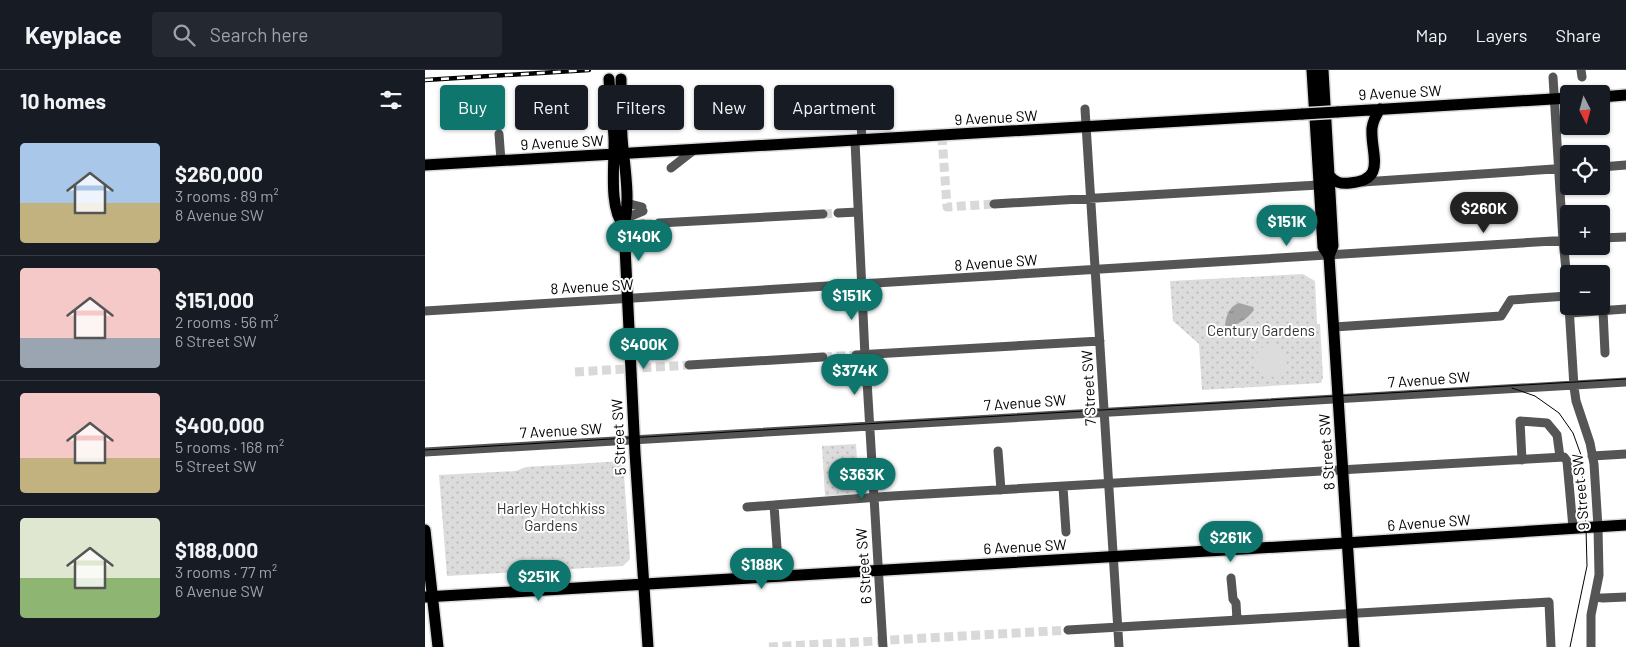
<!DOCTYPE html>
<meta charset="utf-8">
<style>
:root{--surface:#171b24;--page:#242831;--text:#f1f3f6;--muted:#9ea1a6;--line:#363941;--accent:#0f766e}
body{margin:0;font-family:Barlow,sans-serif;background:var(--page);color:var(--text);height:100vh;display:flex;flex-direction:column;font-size:19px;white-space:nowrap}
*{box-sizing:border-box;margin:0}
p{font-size:16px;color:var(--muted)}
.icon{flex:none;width:28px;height:28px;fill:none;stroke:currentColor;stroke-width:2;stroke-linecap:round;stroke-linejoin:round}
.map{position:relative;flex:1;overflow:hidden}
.panel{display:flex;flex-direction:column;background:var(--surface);width:425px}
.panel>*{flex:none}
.guide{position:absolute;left:15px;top:15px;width:475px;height:45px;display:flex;gap:10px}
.needle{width:32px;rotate:174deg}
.buttons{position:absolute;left:1135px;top:15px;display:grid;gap:10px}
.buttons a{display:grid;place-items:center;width:50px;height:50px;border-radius:5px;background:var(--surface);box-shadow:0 1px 4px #0004;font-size:25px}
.price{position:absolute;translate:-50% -42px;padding:0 11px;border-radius:18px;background:var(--accent);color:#fff;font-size:16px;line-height:32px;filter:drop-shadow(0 1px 2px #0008)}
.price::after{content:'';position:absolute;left:50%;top:30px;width:15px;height:11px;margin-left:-8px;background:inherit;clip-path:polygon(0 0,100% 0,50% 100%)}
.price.current{background:#222;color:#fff}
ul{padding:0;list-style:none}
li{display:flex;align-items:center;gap:15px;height:125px;padding:0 20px}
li+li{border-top:1px solid var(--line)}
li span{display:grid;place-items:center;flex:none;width:140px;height:100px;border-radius:5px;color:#555}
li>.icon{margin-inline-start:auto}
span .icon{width:60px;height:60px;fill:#fffc;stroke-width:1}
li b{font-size:21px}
h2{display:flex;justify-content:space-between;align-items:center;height:60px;padding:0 20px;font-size:21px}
.chip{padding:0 18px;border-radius:5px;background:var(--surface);box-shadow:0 1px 4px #0004;font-size:18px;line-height:45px}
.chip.current{background:var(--accent);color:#fff}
header{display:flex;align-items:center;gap:30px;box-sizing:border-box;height:70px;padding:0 25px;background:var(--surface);border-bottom:1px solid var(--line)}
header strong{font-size:24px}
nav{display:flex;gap:28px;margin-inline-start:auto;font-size:18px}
.search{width:350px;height:45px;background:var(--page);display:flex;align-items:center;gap:12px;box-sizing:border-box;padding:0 18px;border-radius:5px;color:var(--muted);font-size:19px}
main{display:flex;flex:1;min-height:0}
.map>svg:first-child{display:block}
.park{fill:url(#park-dots)}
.pitch{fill:#dcdcdc}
.water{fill:url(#water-ripples)}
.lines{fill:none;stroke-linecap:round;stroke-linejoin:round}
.minor-tunnel{stroke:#d9d9d9;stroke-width:9;stroke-dasharray:9 4.5;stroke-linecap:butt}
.major-casing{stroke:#dbdbdb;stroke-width:14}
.minor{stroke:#555;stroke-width:9}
.major{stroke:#000;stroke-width:11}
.tram{stroke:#000;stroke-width:1}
.rail-casing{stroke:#000;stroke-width:4.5}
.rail{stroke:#fff;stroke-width:2.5;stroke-dasharray:8;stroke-linecap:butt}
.major-bridge-casing{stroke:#dbdbdb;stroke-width:14;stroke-linecap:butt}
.major-bridge{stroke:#000;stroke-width:11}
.labels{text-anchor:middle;stroke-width:4;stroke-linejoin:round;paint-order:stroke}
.street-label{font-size:15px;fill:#000;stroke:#fff}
.park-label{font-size:15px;fill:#333;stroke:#fff}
</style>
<header>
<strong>Keyplace</strong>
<div class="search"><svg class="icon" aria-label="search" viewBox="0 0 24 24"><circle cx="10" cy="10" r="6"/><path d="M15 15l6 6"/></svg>Search here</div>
<nav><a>Map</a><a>Layers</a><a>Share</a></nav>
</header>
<main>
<section class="panel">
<h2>10 homes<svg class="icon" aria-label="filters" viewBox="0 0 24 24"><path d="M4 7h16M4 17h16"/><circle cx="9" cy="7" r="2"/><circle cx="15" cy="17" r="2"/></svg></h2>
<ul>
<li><span style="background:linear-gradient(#a9c7e8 60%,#c2b280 0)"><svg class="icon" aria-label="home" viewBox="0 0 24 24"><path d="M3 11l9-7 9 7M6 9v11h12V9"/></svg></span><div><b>$260,000</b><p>3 rooms · 89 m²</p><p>8 Avenue SW</p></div></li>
<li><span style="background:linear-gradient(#f6c9c9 70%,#9aa5b1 0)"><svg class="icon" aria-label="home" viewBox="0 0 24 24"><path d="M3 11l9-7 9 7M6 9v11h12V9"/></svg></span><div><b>$151,000</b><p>2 rooms · 56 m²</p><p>6 Street SW</p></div></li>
<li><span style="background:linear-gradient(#f6c9c9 65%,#c2b280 0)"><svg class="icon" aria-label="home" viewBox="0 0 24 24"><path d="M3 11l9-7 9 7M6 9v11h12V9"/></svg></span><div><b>$400,000</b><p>5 rooms · 168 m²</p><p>5 Street SW</p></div></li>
<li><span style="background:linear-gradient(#dfe7d0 60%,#8fb573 0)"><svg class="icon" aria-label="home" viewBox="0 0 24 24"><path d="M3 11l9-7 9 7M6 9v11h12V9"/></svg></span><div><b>$188,000</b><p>3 rooms · 77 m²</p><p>6 Avenue SW</p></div></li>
</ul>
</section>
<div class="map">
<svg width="1201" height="577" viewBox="0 0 1201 577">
<defs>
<pattern id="park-dots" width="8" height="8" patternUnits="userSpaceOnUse" patternTransform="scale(1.25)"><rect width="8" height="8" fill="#dcdcdc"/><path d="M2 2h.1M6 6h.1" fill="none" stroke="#bbb" stroke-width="1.8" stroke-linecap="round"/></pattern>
<pattern id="water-ripples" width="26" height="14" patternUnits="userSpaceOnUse" patternTransform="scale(1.25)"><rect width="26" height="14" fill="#a3a3a3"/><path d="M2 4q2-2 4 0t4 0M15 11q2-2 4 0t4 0" fill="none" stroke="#8b8b8b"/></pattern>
</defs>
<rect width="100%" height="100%" fill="#fff"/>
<path class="park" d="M878,204L890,211L892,254H895L898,307L896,313L777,320L774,274L748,251L745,211Z
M431,374L434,424L400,426L397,376Z
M198,391L205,489L198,496L22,506L14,405L91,401L101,397Z"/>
<path class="pitch" d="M830 291a16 16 0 1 1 32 0a16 16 0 1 1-32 0Z"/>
<path class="water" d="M814,233L828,237L829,240C823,248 812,256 802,257L800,255C801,245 805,236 814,233Z"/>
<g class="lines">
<path class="minor-tunnel" d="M517,66L522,137L569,134
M398,144L413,143
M218,154L234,153
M398,287L431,285
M150,302L264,295
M344,577L643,560"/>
<defs>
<path id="major" d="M887,0L898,177L904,186
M898,0L908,176L904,186L929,577
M184,9C185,29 188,48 189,68C190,92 183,138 199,156
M196,9C196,28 196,47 197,67C199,95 206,128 199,156L210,383L223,577
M1176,27L1201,25
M912,42L1144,28
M0,95L878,44
M904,105C910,113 916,114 925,113C963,110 945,83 947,58C948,51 951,45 955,39
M0,460L13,577
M0,527L904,474L1201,455"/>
</defs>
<use href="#major" class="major-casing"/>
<path class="minor" d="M1156,0L1157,7
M1128,7L1138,170L1144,230
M660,39L694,577
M436,54L437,70
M74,64L76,91
M430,71L440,286
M1176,97L1201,95
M246,98L269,80
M938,112L1144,98
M201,133L217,137
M569,134L894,115
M413,143L433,142
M201,148L218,141
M234,153L398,144
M199,156L218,154
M1176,168L1201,167
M1144,236L1149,317L1151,331L1165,373L1169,394L1173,457L1174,505L1166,545V577
M0,241L1144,170
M1178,241L1180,283
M1145,243L1201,239
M909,257L1076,246L1086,230L1143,226
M431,285L675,271
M441,294L458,577
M264,295L398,287
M573,381L576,420
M0,382L1201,312
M1167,386L1201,384
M1097,390L1095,351L1122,353L1132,365L1135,387
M638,417L641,462
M322,437L349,435
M123,500L124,519
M354,506L349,435L467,426L1139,387L1142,391L1148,458
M806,508L808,529L811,533L812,550
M1170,527L1178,528L1201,527
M643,560L1124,532L1126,577"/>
<use href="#major" class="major"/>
<path class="tram" d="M1087,318L1110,326L1134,343L1148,363L1156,385L1161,458L1162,496L1145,577
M0,380L1201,309"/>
<defs>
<path id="rail" d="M0,10L164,0"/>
</defs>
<use href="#rail" class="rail-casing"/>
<use href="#rail" class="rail"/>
<defs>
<path id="major-bridge" d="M878,44L912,42"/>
</defs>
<use href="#major-bridge" class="major-bridge-casing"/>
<use href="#major-bridge" class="major-bridge"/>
</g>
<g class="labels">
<g class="street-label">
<text transform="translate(975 23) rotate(-3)" y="5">9 Avenue SW</text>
<text transform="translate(571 48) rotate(-3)" y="5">9 Avenue SW</text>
<text transform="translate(137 73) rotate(-3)" y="5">9 Avenue SW</text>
<text transform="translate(571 193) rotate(-4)" y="5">8 Avenue SW</text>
<text transform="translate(167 217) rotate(-3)" y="5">8 Avenue SW</text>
<text transform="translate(1004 310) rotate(-4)" y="5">7 Avenue SW</text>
<text transform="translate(664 318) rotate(-93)" y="5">7 Street SW</text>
<text transform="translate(600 333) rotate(-4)" y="5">7 Avenue SW</text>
<text transform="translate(136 361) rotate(-3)" y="5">7 Avenue SW</text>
<text transform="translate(194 367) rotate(-93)" y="5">5 Street SW</text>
<text transform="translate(902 382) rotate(-94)" y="5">8 Street SW</text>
<text transform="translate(1156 422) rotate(-95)" y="5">9 Street SW</text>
<text transform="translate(1004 453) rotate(-4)" y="5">6 Avenue SW</text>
<text transform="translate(600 477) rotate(-3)" y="5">6 Avenue SW</text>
<text transform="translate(439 496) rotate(-94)" y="5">6 Street SW</text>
</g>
<g class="park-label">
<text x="836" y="266">Century Gardens</text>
<text x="126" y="444">Harley Hotchkiss<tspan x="126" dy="17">Gardens</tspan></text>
</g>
</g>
</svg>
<div class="buttons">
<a><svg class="needle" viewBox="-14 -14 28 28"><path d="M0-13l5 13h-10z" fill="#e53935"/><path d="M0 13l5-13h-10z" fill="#9ea1a6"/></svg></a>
<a><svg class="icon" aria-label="locate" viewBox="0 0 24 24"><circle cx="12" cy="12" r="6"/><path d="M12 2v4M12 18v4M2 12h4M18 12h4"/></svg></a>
<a>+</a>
<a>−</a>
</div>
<b class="price current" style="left:1059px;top:164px">$260K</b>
<b class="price" style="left:862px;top:177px">$151K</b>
<b class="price" style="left:214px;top:192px">$140K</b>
<b class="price" style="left:427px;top:251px">$151K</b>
<b class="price" style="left:219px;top:300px">$400K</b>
<b class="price" style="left:430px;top:326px">$374K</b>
<b class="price" style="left:437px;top:430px">$363K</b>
<b class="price" style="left:806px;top:493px">$261K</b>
<b class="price" style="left:337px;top:520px">$188K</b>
<b class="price" style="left:114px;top:532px">$251K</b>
<div class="guide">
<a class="chip current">Buy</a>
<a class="chip">Rent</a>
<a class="chip">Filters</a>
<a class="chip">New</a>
<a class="chip">Apartment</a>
</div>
</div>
</main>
